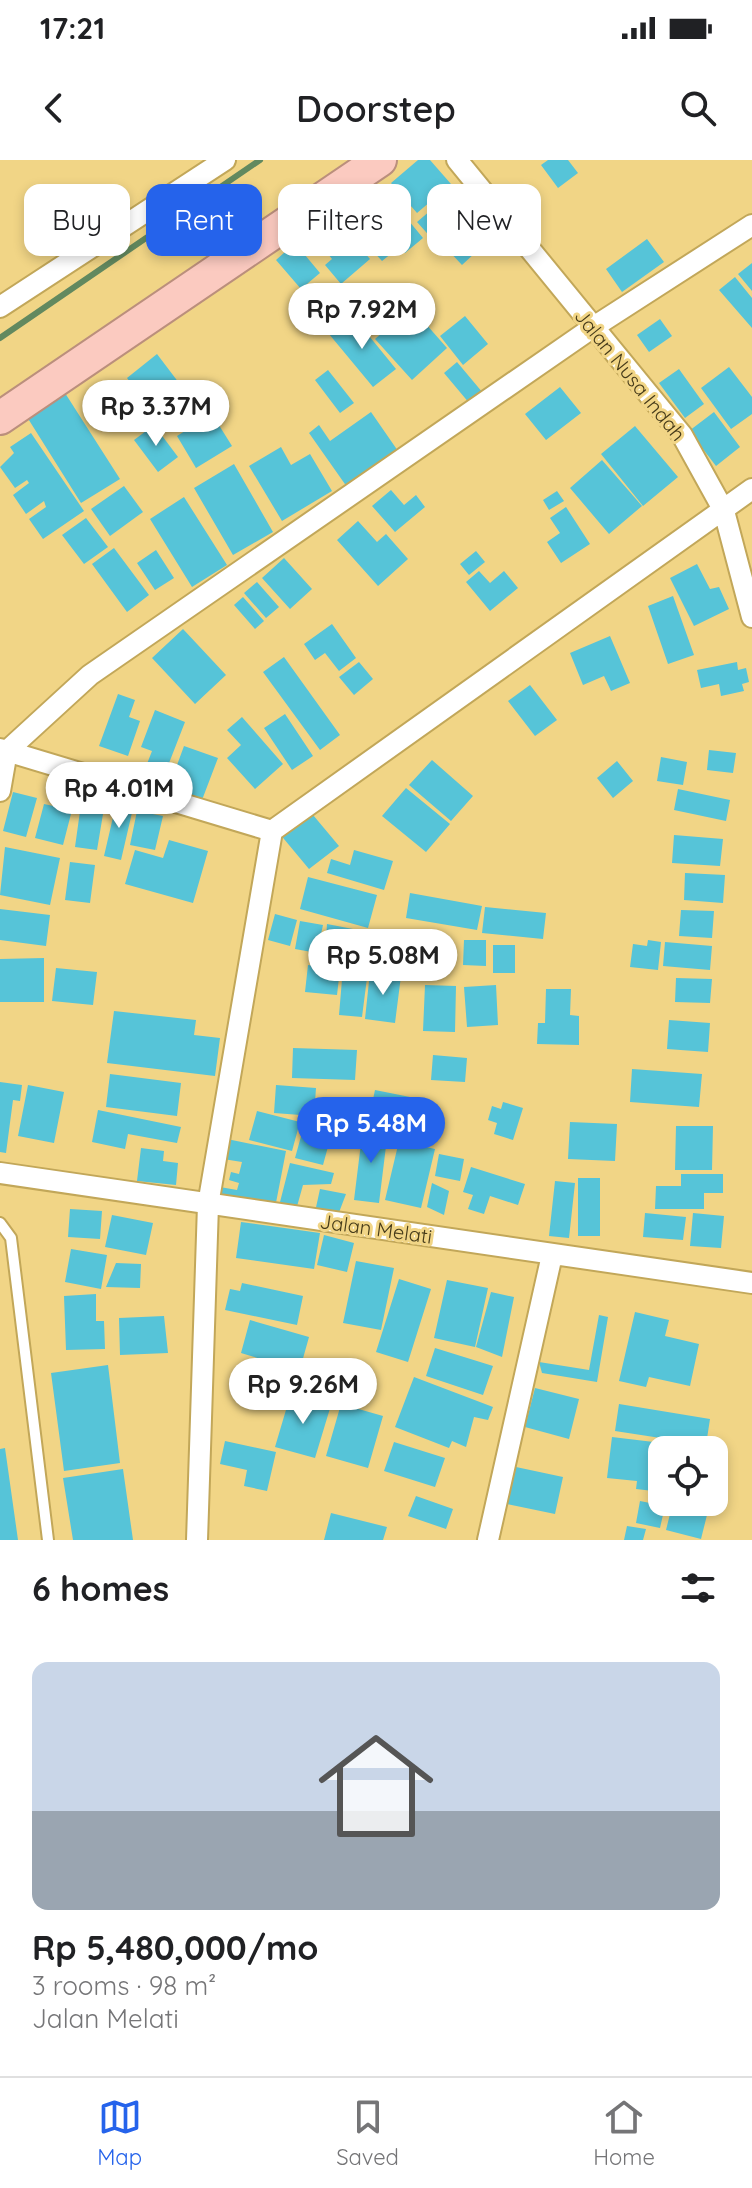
<!DOCTYPE html>
<meta charset="utf-8">
<style>
:root{--surface:#fff;--page:#f2f2f2;--text:#202124;--muted:#757577;--line:#e0e0e0;--accent:#2563eb}
body{margin:0;font-family:Quicksand,sans-serif;background:var(--page);color:var(--text);height:100vh;display:flex;flex-direction:column;font-size:30px;white-space:nowrap}
*{box-sizing:border-box;margin:0}
p{font-size:26px;color:var(--muted)}
.icon{flex:none;width:44px;height:44px;fill:none;stroke:currentColor;stroke-width:2;stroke-linecap:round;stroke-linejoin:round}
.map{position:relative;height:1380px;overflow:hidden}
.panel{display:flex;flex-direction:column;background:var(--surface);flex:1}
.panel>*{flex:none}
.banner{position:absolute;left:24px;top:24px;width:704px;height:72px;display:flex;gap:16px}
.fabs{position:absolute;left:648px;top:1276px;display:grid;gap:16px}
.fabs a{display:grid;place-items:center;width:80px;height:80px;border-radius:16px;background:var(--surface);box-shadow:0 4px 12px #0003;font-size:40px}
.price{position:absolute;translate:-50% -68px;padding:0 18px;border-radius:28px;background:#fff;color:#222;font-size:26px;line-height:52px;filter:drop-shadow(0 2px 4px #0008)}
.price::after{content:'';position:absolute;left:50%;top:48px;width:24px;height:18px;margin-left:-12px;background:inherit;clip-path:polygon(0 0,100% 0,50% 100%)}
.price.selected{background:var(--accent);color:#fff}
ul{padding:0;list-style:none}
li{display:grid;align-content:center;gap:16px;height:424px;padding:0 32px}
li span{display:grid;place-items:center;height:248px;border-radius:16px;color:#555}
li>.icon{margin-inline-start:auto}
span .icon{width:144px;height:144px;fill:#fffc;stroke-width:1}
li b{font-size:34px}
h2{display:flex;justify-content:space-between;align-items:center;height:96px;padding:0 32px;font-size:34px}
.pill{padding:0 28px;border-radius:16px;background:var(--surface);box-shadow:0 4px 12px #0003;font-size:28px;line-height:72px}
.pill.selected{background:var(--accent);color:#fff}
.status{display:flex;justify-content:space-between;align-items:center;height:56px;padding:0 40px;background:var(--surface);direction:ltr}
.status svg{height:22px;fill:currentColor}
header{display:flex;justify-content:space-between;align-items:center;height:104px;padding:0 32px;background:var(--surface);font-size:36px;font-weight:600}
.tabs{display:flex;justify-content:space-around;align-items:center;height:112px;border-top:2px solid var(--line);background:var(--surface);font-size:22px;color:var(--muted)}
.tabs a{display:grid;justify-items:center;gap:4px}
.tabs .selected{color:var(--accent)}
.map>svg:first-child{display:block}
.lines{fill:none;stroke-linecap:round;stroke-linejoin:round}
.stream{stroke:#62895f;stroke-width:6}
.building{fill:#56c4d8}
.service-casing{stroke:#c2a759;stroke-width:14}
.minor-casing{stroke:#c2a759;stroke-width:24}
.trunk-casing{stroke:#bb8f7c;stroke-width:36}
.service{stroke:#fff;stroke-width:10}
.minor{stroke:#fff;stroke-width:20}
.trunk{stroke:#fbcac0;stroke-width:32}
.labels{text-anchor:middle;stroke-width:6;stroke-linejoin:round;paint-order:stroke}
.street-label{font-size:20px;fill:#463b1a;stroke:#f1d586}
</style>
<div class="status"><b>17:21</b><svg viewBox="0 0 49 12"><path d="M0 12V9h3v3zM5 12V6h3v6zM10 12V3h3v9zM15 12V0h3v12zM26 1h20v11H26zM47 4h2v5h-2z"/></svg></div>
<header><svg class="icon" aria-label="back" viewBox="0 0 24 24"><path d="M15 5l-7 7 7 7"/></svg>Doorstep<svg class="icon" aria-label="search" viewBox="0 0 24 24"><circle cx="10" cy="10" r="6"/><path d="M15 15l6 6"/></svg></header>
<div class="map">
<svg width="752" height="1380" viewBox="0 0 752 1380">
<rect width="100%" height="100%" fill="#f1d586"/>
<g class="lines">
<path class="stream" d="M0,178L260,0"/>
</g>
<path class="building" d="M418,0H430L451,24L417,53L391,23Z
M548,0H568L578,13L558,28L541,5Z
M372,25L390,48L376,59L358,36Z
M452,32L469,52L434,81L417,62Z
M404,55L423,78L405,93L386,70Z
M374,63L397,89L382,101L359,76Z
M473,63L489,80L462,105L446,88Z
M346,71L370,99L341,124L325,105L332,99L324,89Z
M647,79L664,102L622,132L606,109Z
M295,83L320,113L301,129L276,100Z
M752,103V131L738,114Z
M735,117L752,138V168L719,130Z
M411,147L447,188L412,220L375,179Z
M352,155L396,209L373,227L329,174Z
M465,156L488,184L463,205L440,176Z
M660,159L672,176L649,192L637,175Z
M157,194L198,248L167,272L127,218Z
M457,202L483,233L470,244L444,213Z
M729,207L752,237V254L731,269L701,228Z
M679,209L704,244L685,258L659,223Z
M328,210L354,243L340,253L315,220Z
M560,227L581,253L546,280L525,254Z
M65,233L120,319L81,343L27,257Z
M371,252L398,291L347,327L309,273L319,265L330,281Z
M714,252L740,287L716,306L689,271Z
M212,254L232,286L196,308L177,276Z
M154,265L178,297L158,312L134,280Z
M635,266L678,317L643,346L601,294Z
M31,273L84,351L43,379L29,359L46,347L44,341L26,354L13,335L29,323L27,320L15,328L0,307L14,293L10,287Z
M281,287L291,305L310,294L332,331L282,361L249,306Z
M602,300L642,346L609,374L570,328Z
M234,304L273,372L233,395L194,328Z
M124,326L143,352L110,376L91,349Z
M391,330L404,345L416,335L425,347L395,372L372,346Z
M557,331L564,341L549,350L543,340Z
M184,337L227,405L192,427L150,359Z
M566,347L590,384L561,403L547,382L560,373L550,358Z
M86,358L108,387L84,404L62,375Z
M358,361L377,382L386,374L408,399L378,426L337,380Z
M114,388L149,435L127,452L92,404Z
M156,390L174,418L155,430L137,403Z
M476,391L485,402L469,415L460,404Z
M284,398L312,429L290,449L262,418Z
M697,404L710,429L719,427L729,449L694,466L670,418Z
M479,411L490,423L504,411L518,428L490,451L466,422Z
M257,422L279,447L266,458L244,433Z
M673,436L694,495L668,504L648,446Z
M243,437L264,461L255,469L234,445Z
M332,464L356,498L339,511L325,493L315,500L304,484Z
M183,469L226,515L195,544L152,498Z
M610,476L630,523L611,531L604,516L583,525L570,493Z
M284,497L340,575L320,590L263,512Z
M359,502L373,519L354,535L339,517Z
M737,502L738,510L746,508L749,522L742,524L744,531L721,536L719,524L701,528L697,510Z
M530,525L557,560L535,576L508,541Z
M118,534L135,540L129,557L140,561L128,596L99,586Z
M155,550L185,562L164,616L145,609L152,591L141,587Z
M285,554L313,596L292,610L264,568Z
M242,557L283,604L255,629L227,598L241,585L227,570Z
M184,586L218,598L202,640L169,627Z
M709,590L736,593L733,613L707,610Z
M661,597L687,602L683,625L657,621Z
M432,600L473,636L451,661L409,625Z
M617,601L633,621L613,638L597,618Z
M406,628L450,664L426,692L382,656Z
M678,629L730,640L726,661L674,650Z
M13,632L37,638L26,677L3,671Z
M117,640L134,644L121,700L104,696Z
M44,644L72,650L63,685L35,678Z
M81,644L104,648L97,690L75,687Z
M308,649L339,686L309,709L279,673Z
M137,651L163,656L155,690L130,685Z
M674,675L723,679L720,706L672,703Z
M169,680L208,691L193,743L125,724L135,690L163,698Z
M5,687L60,698L50,745L0,735Z
M354,690L393,701L384,730L327,713L331,699L350,705Z
M70,702L95,705L90,743L65,740Z
M685,713L725,715L723,743L684,740Z
M308,717L377,735L368,768L300,749Z
M410,733L482,746L477,770L406,758Z
M485,747L546,753L543,779L482,773Z
M0,749L50,755L46,786L0,780Z
M681,750L714,751L712,778L679,776Z
M275,754L297,760L290,786L268,780Z
M300,761L323,765L317,793L295,789Z
M327,764L353,769V797L325,794Z
M358,772L398,773L397,800L357,799Z
M437,773L436,798L406,799L405,775Z
M464,780H486V806L463,805Z
M648,780L661,782L658,810L630,807L633,784L647,786Z
M665,782L712,786L710,810L663,806Z
M493,785H515V813H493Z
M44,798V842H0V799Z
M308,805L340,809L337,835L305,832Z
M56,808L97,812L93,845L52,841Z
M343,808L368,810L362,857L339,855Z
M370,812L401,816L395,863L365,859Z
M676,818L712,819L710,843L675,842Z
M425,825L456,826L455,872L423,871Z
M496,825L498,865L467,867L464,827Z
M546,829H571L570,855L579,856V885L537,884L538,863H545Z
M114,851L196,860L194,875L220,878L215,916L107,903Z
M669,860L710,863L708,892L667,889Z
M293,888L357,890L355,920L292,918Z
M433,895L467,898L465,922L431,920Z
M632,909L702,914L699,947L630,942Z
M110,914L181,923L177,956L106,947Z
M0,922L22,925L20,941L13,940L6,993L0,992Z
M28,925L64,932L54,983L18,976Z
M276,925L316,928L314,956L274,953Z
M375,930L410,937L404,964L369,958Z
M503,942L523,948L513,980L494,974L497,963L488,960L492,946L501,949Z
M98,950L181,967L177,983L128,974L125,989L92,982Z
M257,951L300,962L292,991L249,980Z
M305,962L343,972L340,986L329,983L323,1005L295,998Z
M570,962L617,964L615,1001L568,999Z
M676,966H713L712,1010H675Z
M363,967L388,970L379,1043L354,1040Z
M227,979L286,991L274,1053L217,1044L220,1027L237,1030L239,1023L229,1020L231,1012L239,1014L242,1002L223,999Z
M399,981L435,989L421,1048L385,1040Z
M141,988L164,991L163,1001L178,1003L176,1025L137,1021Z
M439,994L464,999L460,1021L435,1016Z
M290,1003L334,1013L331,1024L303,1025L296,1050L279,1046Z
M471,1007L525,1024L518,1045L490,1036L484,1054L468,1049L473,1035L463,1032Z
M681,1014H723V1033H704V1049H655L656,1026H681Z
M578,1018H600V1076H578Z
M555,1021L575,1023L569,1078L549,1076Z
M432,1023L449,1031L444,1055L427,1047Z
M320,1029L346,1034L338,1055L315,1052Z
M70,1049L102,1051L100,1079L68,1077Z
M645,1053L686,1057L683,1080L643,1077Z
M693,1053L724,1056L721,1088L690,1086Z
M112,1055L153,1063L146,1095L105,1087Z
M241,1062L320,1073L314,1109L236,1098Z
M324,1075L354,1083L347,1112L317,1105Z
M71,1089L107,1095L101,1129L65,1122Z
M356,1101L394,1108L381,1170L343,1163Z
M116,1103L141,1104L140,1128L106,1127Z
M399,1119L431,1129L408,1202L376,1192Z
M447,1120L488,1128L475,1187L434,1178Z
M242,1123L303,1136L297,1165L225,1150L230,1129L240,1131Z
M491,1132L514,1137L502,1197L476,1187Z
M96,1134V1161H104L105,1189L66,1190L64,1136Z
M635,1152L669,1160L665,1176L699,1184L690,1226L649,1217L646,1227L619,1221Z
M599,1155L608,1157L597,1222L542,1213L539,1202L589,1210Z
M164,1156L168,1193L120,1195L119,1158Z
M250,1160L309,1177L302,1202L291,1199L283,1224L258,1217L264,1200L241,1193Z
M435,1188L493,1206L483,1235L426,1216Z
M108,1205L120,1303L64,1311L51,1213Z
M414,1217L493,1247L488,1260L474,1257L466,1287L452,1281L449,1288L395,1267Z
M535,1228L579,1239L569,1279L525,1267Z
M291,1233L331,1245L315,1298L275,1287Z
M341,1244L383,1256L368,1308L326,1296Z
M619,1244L710,1259L706,1285L615,1271Z
M612,1277L687,1286V1290H662V1332L636,1329L637,1321L607,1318Z
M225,1281L276,1292L267,1331L244,1326L247,1310L220,1304Z
M394,1282L445,1298L435,1327L384,1311Z
M5,1288L18,1380H0V1289Z
M516,1307L563,1317L555,1354L507,1344Z
M123,1309L133,1380H73L63,1318Z
M416,1336L453,1349L446,1369L408,1356Z
M640,1341L665,1346L660,1368L636,1363Z
M672,1346L707,1355L701,1379L666,1370Z
M331,1353L387,1367L383,1380H324Z
M627,1366L646,1369L643,1380H624Z"/>
<g class="lines">
<defs>
<path id="service" d="M0,1063L11,1078L48,1380"/>
<path id="minor" d="M457,0L682,275L724,351L752,457
M0,147L225,0
M0,589L272,671
M0,631L7,591L90,515L592,168L752,65
M0,1013L752,1123
M197,1380L208,1045L272,671L752,329
M488,1380L552,1095"/>
<path id="trunk" d="M0,258L380,0"/>
</defs>
<use href="#service" class="service-casing"/>
<use href="#minor" class="minor-casing"/>
<use href="#trunk" class="trunk-casing"/>
<use href="#service" class="service"/>
<use href="#minor" class="minor"/>
<use href="#trunk" class="trunk"/>
</g>
<g class="labels">
<g class="street-label">
<text transform="translate(630 215) rotate(51)" y="7">Jalan Nusa Indah</text>
<text transform="translate(376 1069) rotate(8)" y="7">Jalan Melati</text>
</g>
</g>
</svg>
<div class="fabs">
<a><svg class="icon" aria-label="locate" viewBox="0 0 24 24"><circle cx="12" cy="12" r="6"/><path d="M12 2v4M12 18v4M2 12h4M18 12h4"/></svg></a>
</div>
<b class="price" style="left:362px;top:191px">Rp 7.92M</b>
<b class="price" style="left:156px;top:288px">Rp 3.37M</b>
<b class="price" style="left:119px;top:670px">Rp 4.01M</b>
<b class="price" style="left:383px;top:837px">Rp 5.08M</b>
<b class="price selected" style="left:371px;top:1005px">Rp 5.48M</b>
<b class="price" style="left:303px;top:1266px">Rp 9.26M</b>
<div class="banner">
<a class="pill">Buy</a>
<a class="pill selected">Rent</a>
<a class="pill">Filters</a>
<a class="pill">New</a>
</div>
</div>
<section class="panel">
<h2>6 homes<svg class="icon" aria-label="filters" viewBox="0 0 24 24"><path d="M4 7h16M4 17h16"/><circle cx="9" cy="7" r="2"/><circle cx="15" cy="17" r="2"/></svg></h2>
<ul>
<li><span style="background:linear-gradient(#c9d6e8 60%,#9aa5b1 0)"><svg class="icon" aria-label="home" viewBox="0 0 24 24"><path d="M3 11l9-7 9 7M6 9v11h12V9"/></svg></span><div><b>Rp 5,480,000/mo</b><p>3 rooms · 98 m²</p><p>Jalan Melati</p></div></li>
</ul>
</section>
<nav class="tabs">
<a class="selected"><svg class="icon" aria-label="map" viewBox="0 0 24 24"><path d="M3 6l6-2 6 2 6-2v14l-6 2-6-2-6 2zM9 4v14M15 6v14"/></svg>Map</a>
<a><svg class="icon" aria-label="saved" viewBox="0 0 24 24"><path d="M7 4h10v16l-5-4-5 4z"/></svg>Saved</a>
<a><svg class="icon" aria-label="home" viewBox="0 0 24 24"><path d="M3 11l9-7 9 7M6 9v11h12V9"/></svg>Home</a>
</nav>
